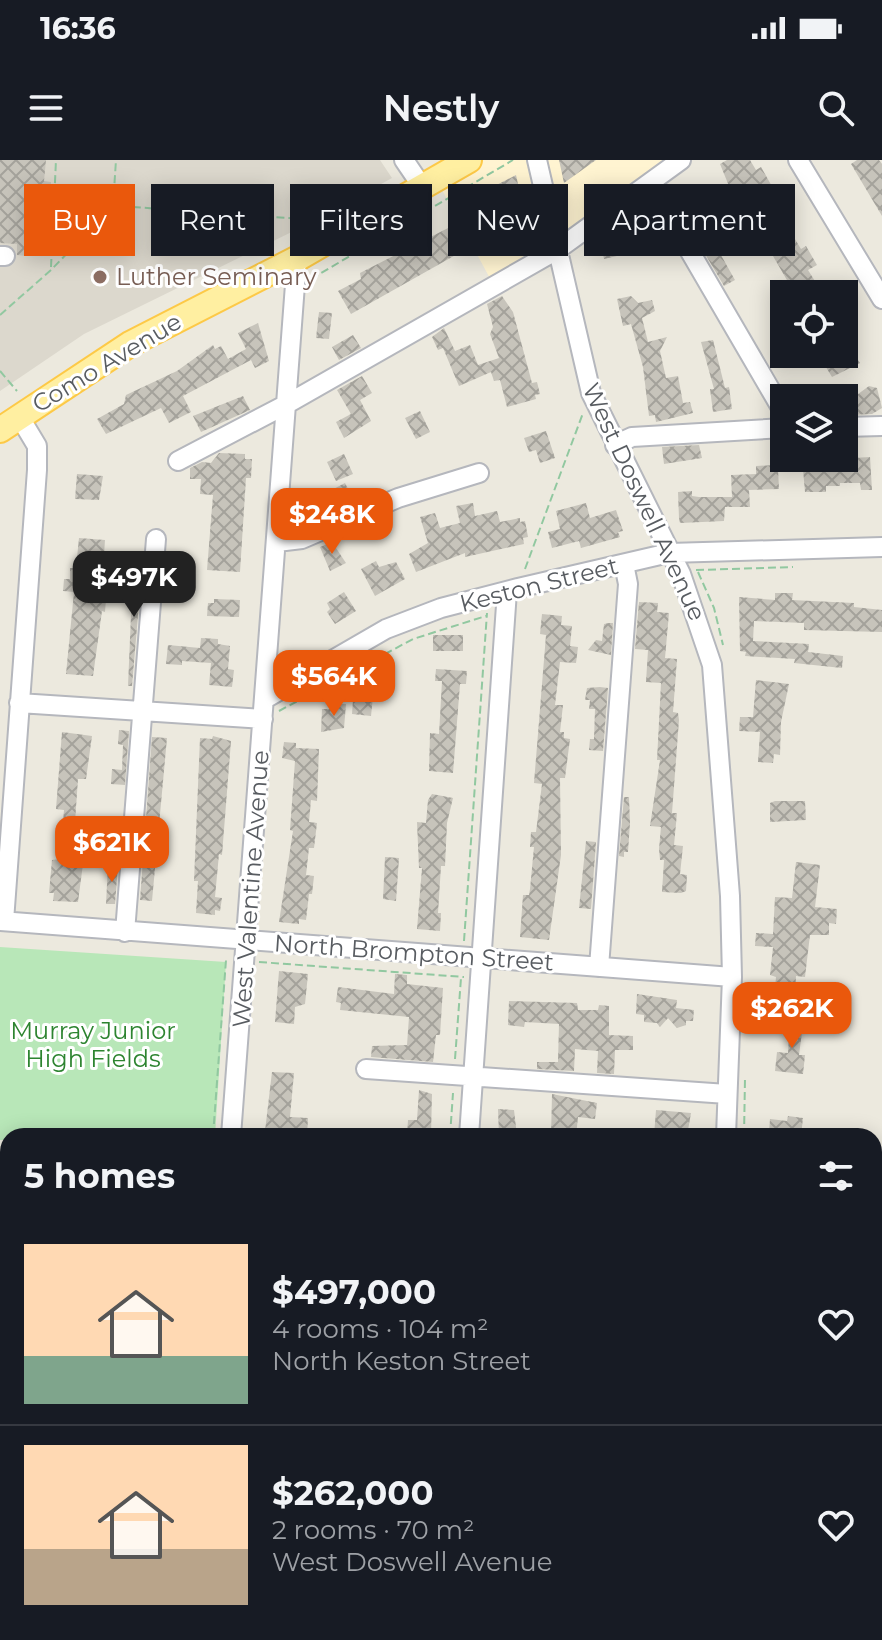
<!DOCTYPE html>
<meta charset="utf-8">
<style>
:root{--surface:#171b24;--page:#242831;--text:#f1f3f6;--muted:#9ea1a6;--line:#363941;--accent:#ea580c}
body{margin:0;font-family:Montserrat,sans-serif;background:var(--page);color:var(--text);height:100vh;display:flex;flex-direction:column;font-size:30px;white-space:nowrap}
*{box-sizing:border-box;margin:0}
p{font-size:26px;color:var(--muted)}
.icon{flex:none;width:44px;height:44px;fill:none;stroke:currentColor;stroke-width:2;stroke-linecap:round;stroke-linejoin:round}
.map{position:relative;flex:1;overflow:hidden}
.sheet{position:absolute;left:0px;top:968px;width:882px;height:512px;display:flex;flex-direction:column;background:var(--surface);border-radius:24px 24px 0 0;box-shadow:0 4px 20px #0003}
.sheet>*{flex:none}
.hud{position:absolute;left:24px;top:24px;width:834px;height:72px;display:flex;gap:16px}
.fabs{position:absolute;left:770px;top:120px;display:grid;gap:16px}
.fabs a{display:grid;place-items:center;width:88px;height:88px;border-radius:0px;background:var(--surface);box-shadow:0 4px 20px #0003;font-size:40px}
.price{position:absolute;translate:-50% -68px;padding:0 18px;border-radius:16px;background:var(--accent);color:#fff;font-size:26px;line-height:52px;filter:drop-shadow(0 2px 4px #0008)}
.price::after{content:'';position:absolute;left:50%;top:48px;width:24px;height:18px;margin-left:-12px;background:inherit;clip-path:polygon(0 0,100% 0,50% 100%)}
.price.current{background:#222;color:#fff}
ul{padding:0;list-style:none}
li{display:flex;align-items:center;gap:24px;height:200px;padding:0 24px}
li+li{border-top:2px solid var(--line)}
li span{display:grid;place-items:center;flex:none;width:224px;height:160px;border-radius:0px;color:#555}
li>.icon{margin-inline-start:auto}
span .icon{width:96px;height:96px;fill:#fffc;stroke-width:1}
li b{font-size:34px}
h2{display:flex;justify-content:space-between;align-items:center;height:96px;padding:0 24px;font-size:34px}
.tag{padding:0 28px;border-radius:0px;background:var(--surface);box-shadow:0 4px 20px #0003;font-size:28px;line-height:72px}
.tag.current{background:var(--accent);color:#fff}
.status{display:flex;justify-content:space-between;align-items:center;height:56px;padding:0 40px;background:var(--surface);direction:ltr}
.status svg{height:22px;fill:currentColor}
header{display:flex;justify-content:space-between;align-items:center;height:104px;padding:0 24px;background:var(--surface);font-size:36px;font-weight:600}
.map>svg:first-child{display:block}
.commercial{fill:#fff4d1}
.industrial{fill:#dfdcd6}
.education{fill:#dcd8cd}
.park{fill:#b8e7b8}
.building{fill:url(#building-cross-hatch)}
.lines{fill:none;stroke-linecap:round;stroke-linejoin:round}
.minor-casing{stroke:#b5b7bd;stroke-width:22}
.major-casing{stroke:#fdc947;stroke-width:28}
.path{stroke:#91c8a0;stroke-width:2;stroke-dasharray:8 4;stroke-linecap:butt}
.minor{stroke:#fff;stroke-width:18}
.major{stroke:#ffefa1;stroke-width:24}
.education-dot{fill:#8d6e63;stroke:#fff;stroke-width:3}
.labels{text-anchor:middle;stroke-width:6;stroke-linejoin:round;paint-order:stroke}
.education-label{font-size:24px;fill:#785e54;stroke:#fff;text-anchor:start}
.street-label{font-size:24px;fill:#585c61;stroke:#fff}
.park-label{font-size:24px;fill:#2d8430;stroke:#fff}
</style>
<div class="status"><b>16:36</b><svg viewBox="0 0 49 12"><path d="M0 12V9h3v3zM5 12V6h3v6zM10 12V3h3v9zM15 12V0h3v12zM26 1h20v11H26zM47 4h2v5h-2z"/></svg></div>
<header><svg class="icon" aria-label="menu" viewBox="0 0 24 24"><path d="M4 6h16M4 12h16M4 18h16"/></svg>Nestly<svg class="icon" aria-label="search" viewBox="0 0 24 24"><circle cx="10" cy="10" r="6"/><path d="M15 15l6 6"/></svg></header>
<div class="map">
<svg width="882" height="1480" viewBox="0 0 882 1480">
<defs>
<pattern id="building-cross-hatch" width="8" height="8" patternUnits="userSpaceOnUse" patternTransform="scale(2)"><rect width="8" height="8" fill="#c7c4bb"/><path d="M0 0l8 8M0 8l8-8" fill="none" stroke="#a4a29b"/></pattern>
</defs>
<rect width="100%" height="100%" fill="#ece9de"/>
<path class="commercial" d="M444,0H673L569,74L492,122L430,8Z"/>
<path class="industrial" d="M8,1263V1472H874V1375L882,1377V1480H0V1265Z"/>
<path class="education" d="M0,0H380L392,18L316,60L84,174L0,231Z"/>
<path class="park" d="M0,787L226,802L215,976H8V980H0Z"/>
<path class="building" d="M0,0H46L44,21L51,22L49,49H42L39,85L27,84L26,96L17,95V84L0,83Z
M559,0H596L564,23Z
M727,0H750L756,10L761,7L778,37L782,49L778,51L801,89L806,86L817,105L808,110L823,134H795L762,77L766,75L743,35L737,39L729,26L720,4Z
M857,0H879L882,4V56L851,4Z
M516,15L529,73L511,82L485,31Z
M649,41L655,59L635,62L633,50Z
M696,51L735,120L724,126L684,58Z
M454,65L468,88L351,154L338,131L361,119L360,113Z
M612,73L614,79L620,78L622,88L616,89L617,96L604,99L603,94L598,95L595,82H599L598,76Z
M502,136L513,152L532,223L537,222L540,234L535,235L536,239L507,247L500,220L494,221L491,212L459,226L443,188L438,190L432,177L444,168L455,191L470,185L478,205L499,198L490,174L493,167L487,144Z
M631,136L638,143L652,140L655,151L642,158L648,182L667,177L660,191L666,218L678,216L683,243L690,242L693,253L656,262L655,255L649,256L643,207L631,164L623,166L617,139Z
M319,152L332,153L329,179L316,178Z
M258,163L269,201L255,208L251,200L183,236L191,252L169,263L161,248L106,274L97,259L124,244L126,235L177,211L213,185L215,189L221,186L228,199L246,189L238,173Z
M353,175L361,188L339,200L332,187Z
M844,176L860,203L832,217L821,199L830,194H844Z
M713,180L725,228L729,227L732,249L713,252L710,229H714L701,182Z
M362,216L372,233L360,240L371,261L344,278L336,262L351,254L337,230Z
M869,226L877,228L882,248L872,254L850,255L846,247L852,244L850,240Z
M243,236L250,250L201,272L193,256Z
M420,251L430,272L416,279L405,258Z
M546,271L555,298L540,303L536,290L529,292L524,278Z
M699,285L702,298L664,304L662,287Z
M219,293L245,294V299H252L251,318H246L240,412L207,410L213,335L200,334L201,319H190V308L202,302L211,303Z
M344,294L353,314L336,321L327,302Z
M870,297L872,330H861L860,323H840V326H826V332H805L803,309H778L779,329L749,330L750,347H725L724,361L680,363L679,358L678,332L692,331V336L699,337H732L731,315L756,314V306L775,305V298H812L811,306L851,309L853,298Z
M77,314L103,316L99,340L75,339Z
M345,323L354,341L331,352L322,335Z
M473,343L475,356L497,351L500,362L520,358V362L525,361L528,377L523,378L524,384L465,397V393L416,412L409,394L428,383L420,357L435,353L440,368L460,363L456,346Z
M586,343L590,358L616,350L623,371L618,372L620,377L581,388L579,381L552,388L548,372L560,369L556,351Z
M79,378L105,380L101,438L106,439L105,452L102,451L93,516L66,514L74,432L63,431L64,419H70V408H76Z
M332,382L346,403L330,411L320,387Z
M376,401L379,407L396,402L405,419L375,436L361,409Z
M133,407L142,408L132,526H128Z
M344,432L356,451L335,464L327,452L330,449L327,443Z
M775,433H793L792,440L854,443V447L882,450V472L804,470V463L754,461L753,481L809,484L808,492L843,496L842,508L794,503L795,499L745,496L746,492L740,491L739,437L775,440Z
M214,439L240,440L239,457L207,456L208,443H214Z
M639,442L658,443L657,452L669,453L665,498L677,499L673,552L678,553L679,560L672,653H677L674,685L683,686L680,714L687,715L686,731L681,733L662,732L664,700H660L659,689L661,667L650,666L660,600H657L661,523L646,522L648,490L635,489Z
M542,454L562,456L561,465L572,466L570,486L578,487L576,503L560,502L555,545H563L560,572H564V578L570,579L565,618H560L561,695L549,780L520,777L523,735H529L530,729L534,687H530L531,672H536L542,624L534,623L546,475L540,474Z
M609,463H613L611,495L588,490L596,480L602,481L604,464Z
M433,475H463V491H433Z
M201,478L218,479V484L230,486L228,509L234,510L232,527L209,525L211,503L182,501V505L166,504L168,485L200,488Z
M436,509L467,511L466,524H460L453,613L429,611L430,573L439,574L442,521H435Z
M756,520L789,524L781,562L780,595L774,594L773,603L758,602L760,572L739,571L740,557H753Z
M354,525L374,527L371,556L352,554Z
M600,527L608,528L603,591L589,590L590,579H594L595,549H589L590,540H585L587,528Z
M335,544H346L344,568L321,572L322,549H331Z
M119,570L129,571L125,625L111,624L112,609L122,610L123,585L118,584Z
M62,572L92,576L86,619H78L75,662L92,665L91,682L78,681L76,703L83,704L78,742L53,741L54,733H49L52,700L60,699L64,650L56,649Z
M213,576L231,581L222,695L219,694L215,737L222,738L220,751L215,750V755L196,753L198,721H194L200,578L212,579Z
M152,577L167,578L152,741L140,740Z
M284,582L296,583V588L319,589L317,641L311,640L309,662L317,663L314,688H309L306,715L314,716L312,734H309L306,760L299,759V764L279,762L293,671L290,670L295,601L282,598Z
M432,634L453,638L447,663L445,706H441L438,753H441L440,771L417,769L422,708H419L417,662L426,663L428,640Z
M624,637H629L630,663L628,692H624V697L619,696Z
M775,641H805L806,660L770,662V643Z
M586,681L596,682L591,749L579,748Z
M385,697L399,698L396,741L383,739Z
M796,702L820,705L815,747L837,749L836,764L829,763V775H810L805,817L796,816L794,851L773,850L776,817L770,815L773,787L755,786L756,773L773,774L775,737L792,738Z
M108,705L118,706L115,744H106Z
M279,811L308,814L305,844L295,847L294,864L275,862Z
M395,814L407,815V824L443,828L440,875H436L433,902L371,897L372,886L407,885L409,857L340,850L341,843L336,842L338,827L394,834Z
M637,834L677,840L676,848L694,850L693,861H686V865L677,868L668,858L660,867L657,863L644,862V855L636,854Z
M509,841L577,843L578,850H598L599,845L609,846V875L633,876V890H615L614,914L597,913L598,891L575,889L574,911L537,909V902H558L559,864L525,862L524,867L508,865Z
M790,856L804,857L799,895H805L803,914L775,911L777,892L788,893Z
M272,912L294,913L290,957L308,958L307,976H280L281,972L265,971Z
M419,930L432,934L431,976H407L408,960H417Z
M552,934L597,943L595,959L578,957L576,976H551Z
M498,949L514,950L517,976H499Z
M656,950L691,953L687,976H654Z
M788,956L803,958L801,976L769,972L770,959L787,961Z"/>
<g class="lines">
<defs>
<path id="minor" d="M404,0L423,28
M537,0L591,233L681,414L712,505L730,736L732,817L726,976
M798,0L882,139
M653,21L671,59L784,253
M0,96H5
M844,267L882,266
M615,285L632,277L784,268
M178,301L287,244L557,90L681,0
M277,382L302,379L398,338L479,313
M265,539L386,469L441,448L518,428L669,393L882,387
M19,543L263,559
M0,761L732,817
M4,761L37,310V286L19,256
M125,772L156,379
M599,807L628,424L624,404
M366,909L727,934
M231,976L297,98
M469,976L507,431
M0,1002H8
M874,1065H882
M0,1252L8,1250
M0,1287L8,1288
M874,1365L882,1366
M0,1439H8
M401,1480L402,1472
M695,1480L696,1472
M859,1480L860,1472"/>
<path id="major" d="M0,270L130,184L300,97L469,0"/>
</defs>
<use href="#minor" class="minor-casing"/>
<use href="#major" class="major-casing"/>
<path class="path" d="M49,41L316,60V63
M51,107L56,0
M311,119L513,0
M0,155L51,110L113,46L116,0
M0,211L17,231
M525,409L583,253
M696,410L793,407
M698,412L714,448L723,485
M279,551L413,479L486,456
M464,781L487,453
M259,802L464,817
M455,899L461,818
M213,976L226,800
M450,976L453,933
M744,976L745,918"/>
<use href="#minor" class="minor"/>
<use href="#major" class="major"/>
</g>
<circle class="education-dot" cx="100" cy="117" r="8"/>
<g class="labels">
<g class="education-label">
<text x="116" y="125">Luther Seminary</text>
</g>
<g class="street-label">
<text transform="translate(107 203) rotate(-31)" y="8">Como Avenue</text>
<text transform="translate(644 342) rotate(65)" y="8">West Doswell Avenue</text>
<text transform="translate(539 425) rotate(-14)" y="8">Keston Street</text>
<text transform="translate(251 729) rotate(-86)" y="8">West Valentine Avenue</text>
<text transform="translate(414 793) rotate(4)" y="8">North Brompton Street</text>
</g>
<g class="park-label">
<text x="93" y="879">Murray Junior<tspan x="93" dy="28">High Fields</tspan></text>
</g>
</g>
</svg>
<div class="fabs">
<a><svg class="icon" aria-label="locate" viewBox="0 0 24 24"><circle cx="12" cy="12" r="6"/><path d="M12 2v4M12 18v4M2 12h4M18 12h4"/></svg></a>
<a><svg class="icon" aria-label="layers" viewBox="0 0 24 24"><path d="M12 4l9 5-9 5-9-5zM3 14l9 5 9-5"/></svg></a>
</div>
<b class="price" style="left:332px;top:396px">$248K</b>
<b class="price current" style="left:134px;top:459px">$497K</b>
<b class="price" style="left:334px;top:558px">$564K</b>
<b class="price" style="left:112px;top:724px">$621K</b>
<b class="price" style="left:792px;top:890px">$262K</b>
<div class="hud">
<a class="tag current">Buy</a>
<a class="tag">Rent</a>
<a class="tag">Filters</a>
<a class="tag">New</a>
<a class="tag">Apartment</a>
</div>
<section class="sheet">
<h2>5 homes<svg class="icon" aria-label="filters" viewBox="0 0 24 24"><path d="M4 7h16M4 17h16"/><circle cx="9" cy="7" r="2"/><circle cx="15" cy="17" r="2"/></svg></h2>
<ul>
<li><span style="background:linear-gradient(#ffd9b3 70%,#7fa58c 0)"><svg class="icon" aria-label="home" viewBox="0 0 24 24"><path d="M3 11l9-7 9 7M6 9v11h12V9"/></svg></span><div><b>$497,000</b><p>4 rooms · 104 m²</p><p>North Keston Street</p></div><svg class="icon" aria-label="heart" viewBox="0 0 24 24"><path d="M12 20l-8-8c-3-5 5-10 8-4 3-6 11-1 8 4z"/></svg></li>
<li><span style="background:linear-gradient(#ffd9b3 65%,#b9a48a 0)"><svg class="icon" aria-label="home" viewBox="0 0 24 24"><path d="M3 11l9-7 9 7M6 9v11h12V9"/></svg></span><div><b>$262,000</b><p>2 rooms · 70 m²</p><p>West Doswell Avenue</p></div><svg class="icon" aria-label="heart" viewBox="0 0 24 24"><path d="M12 20l-8-8c-3-5 5-10 8-4 3-6 11-1 8 4z"/></svg></li>
</ul>
</section>
</div>
